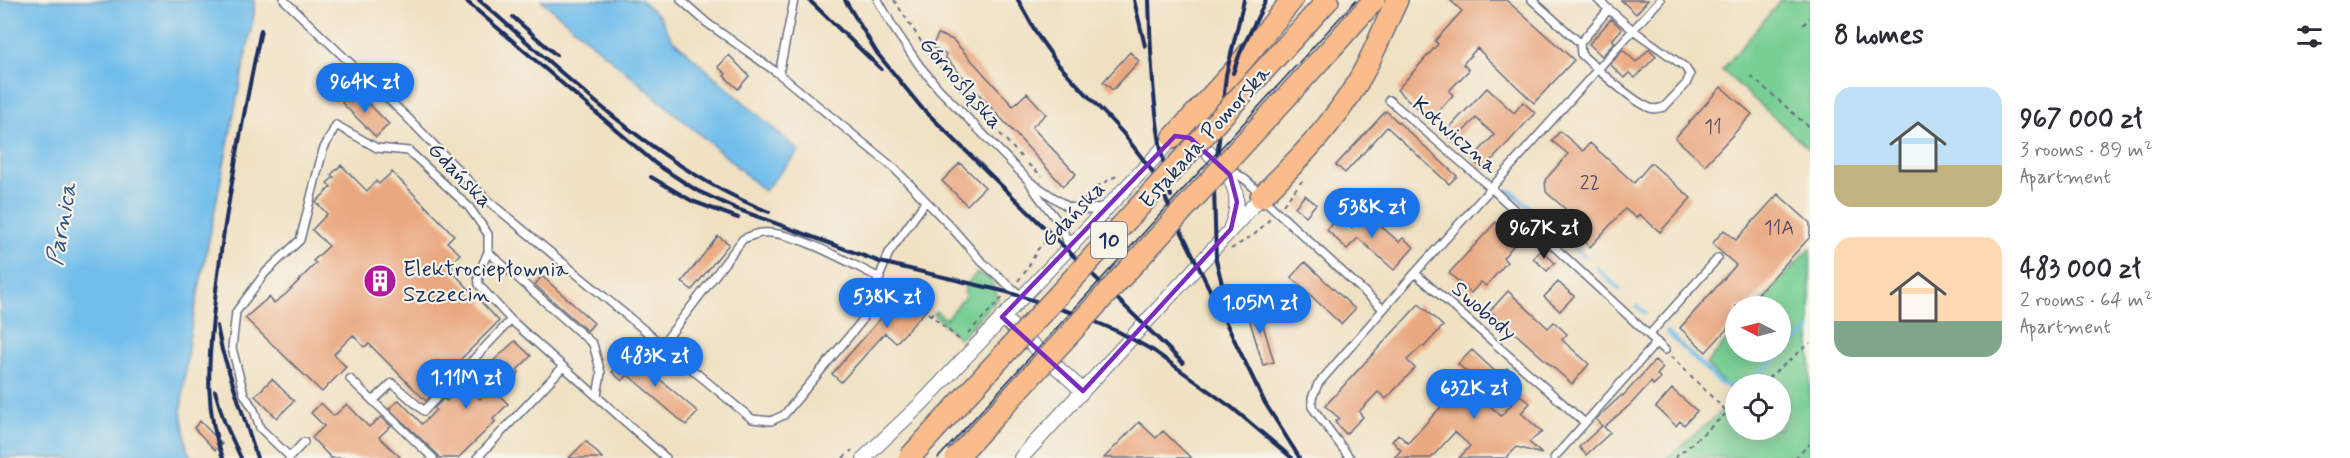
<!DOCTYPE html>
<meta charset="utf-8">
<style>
:root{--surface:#fff;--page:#f2f2f3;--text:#2b2b33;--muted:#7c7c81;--accent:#1a73e8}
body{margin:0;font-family:Mynerve,sans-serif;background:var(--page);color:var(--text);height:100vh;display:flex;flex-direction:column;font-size:22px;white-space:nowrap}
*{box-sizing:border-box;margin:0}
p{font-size:20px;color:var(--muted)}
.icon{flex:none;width:33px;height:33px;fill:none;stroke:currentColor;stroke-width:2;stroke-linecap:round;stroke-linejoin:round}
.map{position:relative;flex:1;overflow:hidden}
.drawer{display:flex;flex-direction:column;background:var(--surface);width:540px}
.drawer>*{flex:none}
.needle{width:39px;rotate:276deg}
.buttons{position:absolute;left:1725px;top:296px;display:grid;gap:12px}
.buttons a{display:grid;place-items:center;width:66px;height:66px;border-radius:50%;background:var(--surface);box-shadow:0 3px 15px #0003;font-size:30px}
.price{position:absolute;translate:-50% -51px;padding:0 14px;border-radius:21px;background:var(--accent);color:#fff;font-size:20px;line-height:39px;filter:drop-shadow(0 2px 3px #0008)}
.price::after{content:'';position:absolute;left:50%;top:36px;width:18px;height:14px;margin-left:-9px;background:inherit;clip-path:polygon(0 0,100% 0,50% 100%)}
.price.on{background:#222;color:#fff}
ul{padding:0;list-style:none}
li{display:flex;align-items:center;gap:18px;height:150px;padding:0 24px}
li span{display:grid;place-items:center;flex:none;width:168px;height:120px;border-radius:18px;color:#555}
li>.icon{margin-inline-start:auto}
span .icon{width:72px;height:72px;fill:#fffc;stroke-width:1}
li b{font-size:26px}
h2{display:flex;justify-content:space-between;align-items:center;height:72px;padding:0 24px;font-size:26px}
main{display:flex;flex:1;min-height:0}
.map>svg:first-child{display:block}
.green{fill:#78cf94;stroke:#4a7f79;stroke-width:1.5}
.water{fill:#71beeb;stroke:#4676a4;stroke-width:1.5}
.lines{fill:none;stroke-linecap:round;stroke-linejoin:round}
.stream{stroke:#71beeb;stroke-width:4}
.building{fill:#eaa880}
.service-casing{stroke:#666d81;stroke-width:10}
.minor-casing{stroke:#666d81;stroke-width:16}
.primary-casing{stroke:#666d81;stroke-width:24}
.path{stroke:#666d81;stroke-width:2;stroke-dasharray:4.5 4.5;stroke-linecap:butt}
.service{stroke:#fff;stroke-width:7}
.minor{stroke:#fff;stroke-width:14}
.primary{stroke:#f9bc8a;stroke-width:21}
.tram{stroke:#1b2f5e;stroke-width:1.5}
.rail{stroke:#1b2f5e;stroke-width:4}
.primary-bridge-casing{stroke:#666d81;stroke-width:24;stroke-linecap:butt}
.primary-bridge{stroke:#f9bc8a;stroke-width:21}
.marked{fill:none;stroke:#7b2cbf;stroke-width:4.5;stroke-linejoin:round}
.labels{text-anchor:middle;stroke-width:4.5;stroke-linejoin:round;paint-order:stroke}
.number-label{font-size:20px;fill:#4f4d66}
.shield{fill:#f7f3e8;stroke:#5d6a87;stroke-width:1.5}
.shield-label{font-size:21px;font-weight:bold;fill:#1b2f5e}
.street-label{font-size:22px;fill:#1b2f5e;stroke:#f7f3e8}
.poi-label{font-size:22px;fill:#1b2f5e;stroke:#f7f3e8;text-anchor:start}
.water-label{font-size:24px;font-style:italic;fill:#305381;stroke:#f7f3e8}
</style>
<main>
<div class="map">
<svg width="1810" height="458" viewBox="0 0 1810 458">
<rect width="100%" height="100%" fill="#f7f3e8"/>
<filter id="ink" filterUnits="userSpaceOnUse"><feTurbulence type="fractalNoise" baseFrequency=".0167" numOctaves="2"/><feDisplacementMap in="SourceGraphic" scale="12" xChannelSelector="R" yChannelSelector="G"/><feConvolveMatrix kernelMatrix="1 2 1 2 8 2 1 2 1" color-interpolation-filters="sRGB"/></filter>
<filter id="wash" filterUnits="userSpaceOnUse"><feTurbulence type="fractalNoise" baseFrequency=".008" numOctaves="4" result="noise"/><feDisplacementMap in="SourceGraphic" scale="24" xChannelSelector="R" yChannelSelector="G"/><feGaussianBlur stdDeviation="1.35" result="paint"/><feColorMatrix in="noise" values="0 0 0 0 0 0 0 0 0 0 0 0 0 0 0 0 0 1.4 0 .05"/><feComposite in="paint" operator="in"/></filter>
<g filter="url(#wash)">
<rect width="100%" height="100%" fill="#f0e1c3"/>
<path class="green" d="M1781,0H1810V150L1722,70Z
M1810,248V458H1667L1735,400L1736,429H1780V384H1736L1735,396L1706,364L1735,331L1736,351H1780V306H1758Z
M977,273C990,274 994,287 998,298L960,339L933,314L936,311L946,319L965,297V286Z"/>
<path class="water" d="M0,0H254V14L189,339L181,411L187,450L192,458H0Z
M541,0H641L660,17L672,39L799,151L764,191L724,155Z"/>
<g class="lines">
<path class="stream" d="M1507,191H1511L1584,256
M1597,268L1619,289
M1637,306L1645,313
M1667,332L1721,384L1736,387
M1747,384L1810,330"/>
</g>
<g id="blocks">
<path class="building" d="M1450,0H1506L1574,60L1534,103L1477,48L1463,64L1469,70L1449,91L1453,95L1431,120L1397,90L1438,44L1435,41L1462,11Z
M1621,0H1648L1636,14Z
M1611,19L1622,29L1612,40L1615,42L1602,56L1589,44Z
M938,34L953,40L1013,106L1027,93L1046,114L1032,127L1076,174L1063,186L945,57L946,54L932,47Z
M1649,49L1656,56L1635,78L1629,73L1624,78L1610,64L1623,50L1636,62Z
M1130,52L1139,61L1113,90L1103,82Z
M729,55L749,76L738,89L724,76L726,74L718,67Z
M1721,87L1752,114L1705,165L1675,138Z
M1487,88L1514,113L1523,102L1535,113L1483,170L1472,159L1494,135L1476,118L1453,142L1446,135L1448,129Z
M355,90L389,124L376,137L342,103Z
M1386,111L1457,176L1449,184L1387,127L1345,173L1336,165Z
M1560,131L1583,151L1590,143L1634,183L1651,163L1691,198L1660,232L1639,214L1636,218L1625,209L1590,247L1580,237L1587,228L1546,192L1545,180L1568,154L1552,141Z
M960,163L985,187L967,205L942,181Z
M341,165L367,191L376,181L379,184L392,172L454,235L447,242L460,254L454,260L452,271L499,321L437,383L439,387L426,401L369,344L364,347L353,335L334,354L346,367L322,392L245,318L269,297L274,303L286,294L316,263L313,261L329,246L312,230L327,214L316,202L331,187L327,183L334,177L331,175Z
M1778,194L1810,223V237L1747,306H1736V319L1706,352L1680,328L1736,265L1712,244L1724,230L1736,240Z
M1305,195L1316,204L1306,216L1295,207Z
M1373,213L1385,223L1382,227L1399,242L1403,238L1414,247L1394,270L1358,238L1347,249L1327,230L1339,217L1351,228L1362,216L1367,220Z
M1496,222L1517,241L1503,258L1507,262L1486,286L1481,282L1471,293L1449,273Z
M718,236L729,244L692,290L682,282Z
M1541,250L1555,263L1547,271L1533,258Z
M1305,262L1355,309L1341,324L1291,277Z
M542,276L594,323L587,331L535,285Z
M1558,282L1574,296L1560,311L1544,297Z
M909,286L930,306L896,343L885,333L841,382L832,374Z
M1508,291L1548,328L1554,322L1567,334L1562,340L1589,364L1572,384L1490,311Z
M1419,304L1443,326L1424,347L1422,346L1407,360L1415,368L1386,399L1378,392L1359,412L1363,417L1346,434L1335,422L1339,418L1325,406Z
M1257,305L1274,362L1263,365L1246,308Z
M515,341L531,356L517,370L519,372L516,377L498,394L508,404L493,419L495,422L458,458H439L437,454L389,409L399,400L422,424L436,410L434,408L445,398L446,401L464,383L480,399L497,381L486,370L492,364L491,363Z
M1472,350L1500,376L1507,368L1514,375L1507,383L1502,380L1484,400L1501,416L1520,395L1530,403L1521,413L1542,432L1529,442L1542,454L1517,447L1506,458H1459L1470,446L1455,432L1431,458H1394L1401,450L1392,441L1398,434L1408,443L1470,375L1458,364Z
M629,353L698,412L686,425L628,375L622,381L612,372Z
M1655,360L1663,368L1657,375L1661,378L1653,385L1651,382L1631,404L1604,427L1610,433L1586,455L1579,447L1602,426L1596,419L1622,395L1623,396Z
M272,379L294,401L277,418L255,396Z
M1672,389L1697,411L1684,425L1680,421L1676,426L1656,407Z
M321,403L334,416L347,404L369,427L381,417L391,426L379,437L401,458H331L312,438L324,426L311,413Z
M200,421L222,444L215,450L194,428Z
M1139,422L1156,438L1163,431L1191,458H1104Z
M586,441L602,458H569Z"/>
</g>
</g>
<g filter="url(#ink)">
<use href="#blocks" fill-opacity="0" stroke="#666d81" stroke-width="1.5"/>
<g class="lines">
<defs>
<path id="service" d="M284,0L407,117L487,200L752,419L771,421L784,415L861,322L889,253L926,201
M681,0L707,23L779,74L895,169L952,228L981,261L1021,296
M878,0L893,27L919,65L939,89L1029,181L1068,207L1090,210L1105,206
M1532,0L1580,43L1581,54C1596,68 1632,101 1650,108C1655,110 1659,108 1664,107L1686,84L1690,75L1685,67L1633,30L1598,0
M1580,43L1609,9
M779,74L794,0
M1389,100L1491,188L1665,350
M1225,168C1240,174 1252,183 1261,197L1383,309
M1030,183C1041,205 1065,221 1068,247
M488,252L593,344L601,373L597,396
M1415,273L1585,423
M1649,335L1718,258
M662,345L743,239C748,237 755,234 761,233C792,229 851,264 880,278
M350,379L433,458
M373,401L392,383L424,411L511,320
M290,457L260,428L254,410L244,394L232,348L236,312L266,272L300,240L323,150L336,125L377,148L409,151L469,207L488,234V252L478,275L479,285L511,320L666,458
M289,458L304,442
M477,458L563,367
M1350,458L1312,407V398L1318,384L1415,273L1660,0
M1554,458L1657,342"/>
<path id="minor" d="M1192,139C1199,142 1205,149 1210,154C1233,176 1244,196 1231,227
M1002,317L1083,391
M864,458L921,404L1173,138
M1021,458L1261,197"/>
<path id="primary" d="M1308,22L1328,0
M1334,45L1374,0
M1173,138L1234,71L1292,0
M1261,197C1297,161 1333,125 1359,80C1374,54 1384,27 1397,0"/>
</defs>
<use href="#service" class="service-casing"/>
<use href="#minor" class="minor-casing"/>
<use href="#primary" class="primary-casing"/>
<path class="path" d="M894,0L932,58L1022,158
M1803,25L1810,18
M1751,76L1810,128
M1028,164L1042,176
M1084,200L1098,186L1120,174
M1283,205L1302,181
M1231,249L1255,234L1271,218
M1018,281L1026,271L1038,249L1053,233
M928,313L961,341
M930,315L936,311
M968,333L1004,296
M1671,356L1727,412
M1761,384L1810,343
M843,458L852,450
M1675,458L1736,405
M1795,458L1810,444"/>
<use href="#service" class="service"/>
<use href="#minor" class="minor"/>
<use href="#primary" class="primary"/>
<path class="tram" d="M938,458L1356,0"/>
<path class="rail" d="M465,0L656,164L696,190L737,209L880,262L1007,292L1082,316L1119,332L1154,351L1235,410
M479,0C569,77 657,168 769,212
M809,0L881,69
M845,0L877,53L921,107L1183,363
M1018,0L1038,36L1058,64L1123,133L1152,171L1265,403L1299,457
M1134,0L1145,46
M1149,0C1151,65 1154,133 1171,196
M513,17L556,55
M1233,73L1240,53L1266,0
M651,177L692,201L738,218
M1231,319L1216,260L1214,187L1226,75L1244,0
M217,326L222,350L257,458
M215,391L224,421L241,458
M1230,406L1292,458
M223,458C205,412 208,367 213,318C217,279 222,240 229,201C238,144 249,87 261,30"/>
<defs>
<path id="primary-bridge" d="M909,458L1308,22
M956,458L1334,45"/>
</defs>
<use href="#primary-bridge" class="primary-bridge-casing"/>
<use href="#primary-bridge" class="primary-bridge"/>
</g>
</g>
<path class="marked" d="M1175,136L1190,138L1230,175L1237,202L1231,229L1083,391L1002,317Z"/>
<defs>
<symbol id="building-disc" viewBox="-11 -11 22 22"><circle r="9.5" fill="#b5179e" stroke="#f7f3e8"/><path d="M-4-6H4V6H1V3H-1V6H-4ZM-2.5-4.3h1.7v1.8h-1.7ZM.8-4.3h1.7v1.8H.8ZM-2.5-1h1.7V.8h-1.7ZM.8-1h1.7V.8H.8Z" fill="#fff"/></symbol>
</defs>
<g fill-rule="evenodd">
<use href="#building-disc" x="361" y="262" width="38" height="38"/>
</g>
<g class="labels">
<g class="number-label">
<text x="1713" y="133">11</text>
<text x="1590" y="189">22</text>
<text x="1779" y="234">11A</text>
</g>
<rect class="shield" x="1091" y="222" width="36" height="36" rx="4.5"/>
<g class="shield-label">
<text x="1109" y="247">10</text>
</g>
<g class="street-label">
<text transform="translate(962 82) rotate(49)" y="8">Górnośląska</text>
<text transform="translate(1456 134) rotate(41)" y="8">Kotwiczna</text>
<text transform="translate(1204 136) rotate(-48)" y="8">Estakada Pomorska</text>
<text transform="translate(461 174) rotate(46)" y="8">Gdańska</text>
<text transform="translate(1072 213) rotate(-46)" y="8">Gdańska</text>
<text transform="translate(1485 310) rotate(41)" y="8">Swobody</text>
</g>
<g class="poi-label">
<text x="403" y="276">Elektrociepłownia<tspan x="403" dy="25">Szczecin</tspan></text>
</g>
<g class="water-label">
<text transform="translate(61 224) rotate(-80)" y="8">Parnica</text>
</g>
</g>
</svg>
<div class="buttons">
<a><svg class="needle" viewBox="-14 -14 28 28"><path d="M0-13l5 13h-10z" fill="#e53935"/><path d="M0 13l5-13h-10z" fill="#7c7c81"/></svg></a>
<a><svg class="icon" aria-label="locate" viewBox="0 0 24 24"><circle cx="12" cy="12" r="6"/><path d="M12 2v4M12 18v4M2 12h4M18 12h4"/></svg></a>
</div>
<b class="price" style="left:365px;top:114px">964K zł</b>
<b class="price" style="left:1372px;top:239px">538K zł</b>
<b class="price on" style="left:1544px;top:260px">967K zł</b>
<b class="price" style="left:887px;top:329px">538K zł</b>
<b class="price" style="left:1260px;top:335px">1.05M zł</b>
<b class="price" style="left:655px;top:388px">483K zł</b>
<b class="price" style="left:466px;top:410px">1.11M zł</b>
<b class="price" style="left:1474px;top:420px">632K zł</b>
</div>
<section class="drawer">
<h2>8 homes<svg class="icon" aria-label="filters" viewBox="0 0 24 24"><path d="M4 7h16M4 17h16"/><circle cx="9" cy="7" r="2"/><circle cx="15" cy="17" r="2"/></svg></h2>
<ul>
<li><span style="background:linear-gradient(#bfe0f5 65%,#c2b280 0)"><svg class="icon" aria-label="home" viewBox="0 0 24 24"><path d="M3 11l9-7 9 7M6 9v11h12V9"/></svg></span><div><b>967 000 zł</b><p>3 rooms · 89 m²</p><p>Apartment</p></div></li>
<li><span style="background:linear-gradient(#ffd9b3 70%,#7fa58c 0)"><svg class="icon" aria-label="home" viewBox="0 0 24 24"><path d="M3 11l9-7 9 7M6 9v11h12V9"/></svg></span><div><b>483 000 zł</b><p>2 rooms · 64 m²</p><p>Apartment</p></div></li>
</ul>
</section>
</main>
